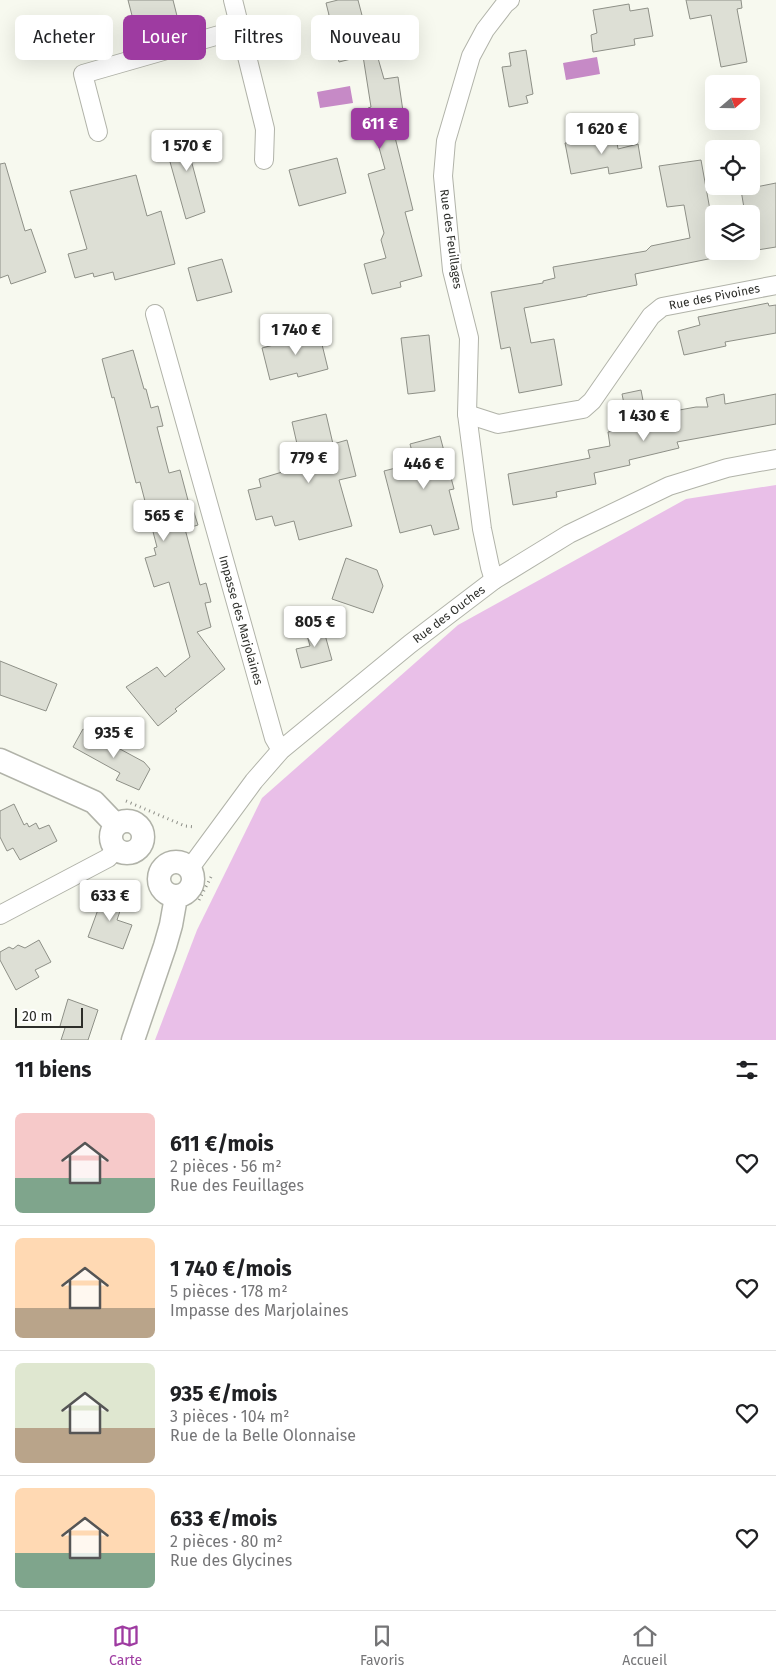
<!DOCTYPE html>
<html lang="fr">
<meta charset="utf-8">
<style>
:root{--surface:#fff;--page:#f6f6f6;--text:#202124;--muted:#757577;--line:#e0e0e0;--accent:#9e3ba1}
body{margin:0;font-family:"Fira Sans",sans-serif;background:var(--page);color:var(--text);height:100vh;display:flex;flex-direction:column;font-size:19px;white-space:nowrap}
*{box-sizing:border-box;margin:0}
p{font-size:16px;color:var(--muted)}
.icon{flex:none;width:28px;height:28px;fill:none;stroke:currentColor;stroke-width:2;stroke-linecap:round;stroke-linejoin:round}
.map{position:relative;height:1040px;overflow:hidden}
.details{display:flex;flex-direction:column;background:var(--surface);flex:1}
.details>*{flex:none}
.hud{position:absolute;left:15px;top:15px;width:500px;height:45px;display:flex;gap:10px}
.needle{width:32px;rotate:70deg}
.controls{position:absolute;left:705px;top:75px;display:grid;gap:10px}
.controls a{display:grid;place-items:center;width:55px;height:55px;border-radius:8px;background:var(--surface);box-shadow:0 5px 20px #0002;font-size:25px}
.scale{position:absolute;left:15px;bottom:12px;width:68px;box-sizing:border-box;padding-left:5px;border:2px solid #2d2e2a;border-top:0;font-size:14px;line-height:18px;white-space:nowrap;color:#2d2e2a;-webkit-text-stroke:4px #fff;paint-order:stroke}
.price{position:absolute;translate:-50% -42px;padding:0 11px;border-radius:5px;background:#fff;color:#222;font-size:16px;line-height:32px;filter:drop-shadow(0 1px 2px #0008)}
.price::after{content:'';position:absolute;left:50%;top:30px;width:15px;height:11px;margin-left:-8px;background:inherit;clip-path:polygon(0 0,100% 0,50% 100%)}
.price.current{background:var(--accent);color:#fff}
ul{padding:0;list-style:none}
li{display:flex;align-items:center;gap:15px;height:125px;padding:0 15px}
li+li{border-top:1px solid var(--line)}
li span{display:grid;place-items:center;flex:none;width:140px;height:100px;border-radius:8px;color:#555}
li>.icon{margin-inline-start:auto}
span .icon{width:60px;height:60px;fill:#fffc;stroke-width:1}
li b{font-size:21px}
h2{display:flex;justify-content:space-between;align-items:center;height:60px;padding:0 15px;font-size:21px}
.tag{padding:0 18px;border-radius:8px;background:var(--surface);box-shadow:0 5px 20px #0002;font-size:18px;line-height:45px}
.tag.current{background:var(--accent);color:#fff}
.tabs{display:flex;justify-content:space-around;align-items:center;height:70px;border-top:1px solid var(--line);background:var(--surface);font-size:14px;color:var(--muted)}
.tabs a{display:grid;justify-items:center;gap:2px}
.tabs .current{color:var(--accent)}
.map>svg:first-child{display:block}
.green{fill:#e9bfe8}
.water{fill:#c68ac6}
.building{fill:#dddfd5;stroke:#8e9087}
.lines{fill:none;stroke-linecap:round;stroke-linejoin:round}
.minor-casing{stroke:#b1b3a9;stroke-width:20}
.tertiary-casing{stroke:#b1b3a9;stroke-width:25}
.path{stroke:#8f9089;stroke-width:3;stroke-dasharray:1 4;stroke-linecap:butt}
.minor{stroke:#fff;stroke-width:18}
.tertiary{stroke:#fff;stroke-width:22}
.labels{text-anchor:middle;stroke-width:4.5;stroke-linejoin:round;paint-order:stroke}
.street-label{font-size:12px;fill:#2d2e2a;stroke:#fff}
</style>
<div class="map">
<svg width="776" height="1040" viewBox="0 0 776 1040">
<rect width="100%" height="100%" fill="#f7f9ef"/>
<path class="green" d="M776,485V1040H155L197,930L262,798L458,625L686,499Z"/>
<path class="water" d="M597,57L600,74L566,80L563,63Z
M350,86L353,103L320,108L317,92Z"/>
<path class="building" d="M128,0H173L181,32L159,37L157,26L136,31Z
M338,0H358L369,42L373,41L384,79L398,77L404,118L391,121L413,210L405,212L422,276L400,282L401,287L372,294L364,264L386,258L381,240L384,233L368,174L385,169L373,126L370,127L368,108L371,107L363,56L339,62L326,16L329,15L326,3Z
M686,0H741L742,8L737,9L747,62L721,67L711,15L690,19Z
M629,4L630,11L648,8L653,36L634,39L635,45L593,52L591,35L597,33L593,10Z
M526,50L533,94L526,96L528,103L509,107L502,67L511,66L509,53Z
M615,130L618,149L638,144L642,168L609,174L608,167L571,174L565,143L588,140V135Z
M203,132L208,152L190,156L205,212L186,219L165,144Z
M337,158L346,193L299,206L289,170Z
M701,160L714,232V251H717L718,257L635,274L637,285L587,295V296L524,308L531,343L554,339L562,385L519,393L510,347L501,349L491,292L543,283V281L555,278L553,267L646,251L651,246L690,238L684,205L667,207L659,166Z
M5,163L25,231L31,229L46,272L11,284L8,275L0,278V164Z
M136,175L147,216L161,211L175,264L115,280L113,272L94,277L93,273L75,278L68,254L87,249L70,191Z
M776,183V247L751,251V214H745L741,190Z
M222,259L232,292L197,301L188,268Z
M768,303L769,306L776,305V333L725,342L726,346L684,355L678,331L700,325L698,317Z
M318,328L328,369L298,377L297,373L270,380L262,348L293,340L292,335Z
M429,335L435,391L408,394L401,338Z
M133,350L144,389H146L151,408L158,406L163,426L157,427L169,473L180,470L189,504L191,503L198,525L185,529L200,585L206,583L211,602L205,603L211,627L197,632L225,669L175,709L177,711L158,726L126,687L157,667L165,677L190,657L169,582L154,587L145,558L156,555L154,548L157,547L140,482L136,483L114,397L112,398L102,359Z
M641,390L646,416L696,407H708L706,398L724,394L725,404L776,394V424L677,442L679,448L629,460L630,465L594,473L596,484L556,492L557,497L513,505L508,474L590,458L588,450L610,446L608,432L629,428L622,394Z
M326,414L333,444L347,440L356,476L339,480L352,526L299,540L294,521L275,526L272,516L256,520L248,490L261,487L259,479L302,466L292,422Z
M440,436L454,489L449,490L459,529L434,535L431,525L400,533L384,471L415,463L410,444Z
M346,558L377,570L383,586L373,613L332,599Z
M322,624L332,660L301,668L296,649L310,646L305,628Z
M0,661L57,684L46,711L0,695Z
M83,729L144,762L150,769L139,790L116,780L120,773L73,747Z
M14,804L24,825L27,823L29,827L36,823L39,829L49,825L57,841L20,860L13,848L7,851L0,837V811Z
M116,889L123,902L117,920L132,925L123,949L88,937L103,896Z
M39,940L51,962L35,970L39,977L16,990L0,960V952L9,947L13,949L18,945L25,948Z
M68,999L98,1010L88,1040H61L65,1028L60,1026Z"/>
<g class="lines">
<defs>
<g id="minor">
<path d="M233,0L265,129L264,160"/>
<path d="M98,132L83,74L240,29"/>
<path id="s1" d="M155,314L274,738L281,750"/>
<path id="s2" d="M467,414L498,424L583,409L592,401L651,316L662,307L776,285"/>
<path d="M494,580L490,567L482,529L467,414L469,338L452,270L443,176L446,141L471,56L485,30L505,4L510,0"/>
<path id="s3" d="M190,868L254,781L281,750L410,644L494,580L569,534L669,486L727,468L776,459"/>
<path d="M0,915L108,858L116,849"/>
</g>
<path id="tertiary" d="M0,760L94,802L116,825
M111 837a16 16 0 1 1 32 0a16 16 0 1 1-32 0Z
M159 879a17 17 0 1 1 34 0a17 17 0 1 1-34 0Z
M133,1040L165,946L171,925L176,897"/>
</defs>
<use href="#minor" class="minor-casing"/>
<use href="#tertiary" class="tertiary-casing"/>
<path class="path" d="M126,801L185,826L195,827
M199,900L211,877"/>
<use href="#minor" class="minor"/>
<use href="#tertiary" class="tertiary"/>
</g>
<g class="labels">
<g class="street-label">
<text transform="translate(451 239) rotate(82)" y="4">Rue des Feuillages</text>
<text dy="4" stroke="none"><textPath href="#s2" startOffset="302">Rue des Pivoines</textPath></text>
<text dy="4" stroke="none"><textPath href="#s3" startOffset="365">Rue des Ouches</textPath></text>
<text dy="4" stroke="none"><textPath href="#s1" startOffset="318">Impasse des Marjolaines</textPath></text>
</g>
</g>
</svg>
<div class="controls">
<a><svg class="needle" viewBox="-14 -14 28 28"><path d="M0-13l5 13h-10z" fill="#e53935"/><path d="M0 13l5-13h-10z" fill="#757577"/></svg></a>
<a><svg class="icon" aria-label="locate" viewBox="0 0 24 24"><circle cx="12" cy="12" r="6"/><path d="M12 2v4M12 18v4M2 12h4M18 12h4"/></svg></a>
<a><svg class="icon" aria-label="layers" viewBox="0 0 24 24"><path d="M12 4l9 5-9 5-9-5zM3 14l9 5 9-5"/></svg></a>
</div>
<div class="scale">20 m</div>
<b class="price current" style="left:380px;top:150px">611 €</b>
<b class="price" style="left:602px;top:155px">1 620 €</b>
<b class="price" style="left:187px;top:172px">1 570 €</b>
<b class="price" style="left:296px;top:356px">1 740 €</b>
<b class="price" style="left:644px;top:442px">1 430 €</b>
<b class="price" style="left:309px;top:484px">779 €</b>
<b class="price" style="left:424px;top:490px">446 €</b>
<b class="price" style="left:164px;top:542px">565 €</b>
<b class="price" style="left:315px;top:648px">805 €</b>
<b class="price" style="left:114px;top:759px">935 €</b>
<b class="price" style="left:110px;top:922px">633 €</b>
<div class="hud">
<a class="tag">Acheter</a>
<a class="tag current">Louer</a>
<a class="tag">Filtres</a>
<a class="tag">Nouveau</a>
</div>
</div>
<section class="details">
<h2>11 biens<svg class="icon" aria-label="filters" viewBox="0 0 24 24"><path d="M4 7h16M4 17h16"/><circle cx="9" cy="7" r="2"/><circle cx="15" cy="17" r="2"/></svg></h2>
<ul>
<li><span style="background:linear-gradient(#f6c9c9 65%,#7fa58c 0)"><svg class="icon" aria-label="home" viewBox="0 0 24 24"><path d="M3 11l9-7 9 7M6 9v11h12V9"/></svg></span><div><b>611 €/mois</b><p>2 pièces · 56 m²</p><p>Rue des Feuillages</p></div><svg class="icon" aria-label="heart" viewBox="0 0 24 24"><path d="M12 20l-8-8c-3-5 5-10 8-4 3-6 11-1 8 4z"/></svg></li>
<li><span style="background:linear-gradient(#ffd9b3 70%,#b9a48a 0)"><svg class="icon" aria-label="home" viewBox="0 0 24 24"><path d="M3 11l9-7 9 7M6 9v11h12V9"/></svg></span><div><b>1 740 €/mois</b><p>5 pièces · 178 m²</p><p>Impasse des Marjolaines</p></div><svg class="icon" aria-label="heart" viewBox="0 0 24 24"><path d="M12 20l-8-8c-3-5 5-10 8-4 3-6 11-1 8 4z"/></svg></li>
<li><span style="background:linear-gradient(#dfe7d0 65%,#b9a48a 0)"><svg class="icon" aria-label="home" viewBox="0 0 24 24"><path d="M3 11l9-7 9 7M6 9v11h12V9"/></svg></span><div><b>935 €/mois</b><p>3 pièces · 104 m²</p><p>Rue de la Belle Olonnaise</p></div><svg class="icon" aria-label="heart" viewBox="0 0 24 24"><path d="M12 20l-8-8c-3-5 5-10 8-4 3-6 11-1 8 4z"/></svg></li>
<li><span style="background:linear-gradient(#ffd9b3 65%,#7fa58c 0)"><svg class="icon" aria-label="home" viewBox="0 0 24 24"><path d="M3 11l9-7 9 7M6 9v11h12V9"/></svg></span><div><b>633 €/mois</b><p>2 pièces · 80 m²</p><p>Rue des Glycines</p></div><svg class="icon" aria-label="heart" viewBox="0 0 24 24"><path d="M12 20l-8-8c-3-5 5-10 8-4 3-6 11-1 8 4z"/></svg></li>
</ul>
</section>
<nav class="tabs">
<a class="current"><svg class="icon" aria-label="map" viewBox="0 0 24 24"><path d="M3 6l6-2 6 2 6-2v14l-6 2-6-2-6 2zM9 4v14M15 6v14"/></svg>Carte</a>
<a><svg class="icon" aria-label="saved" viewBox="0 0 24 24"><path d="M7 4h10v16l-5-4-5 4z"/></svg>Favoris</a>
<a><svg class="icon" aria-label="home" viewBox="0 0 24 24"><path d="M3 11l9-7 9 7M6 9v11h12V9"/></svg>Accueil</a>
</nav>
